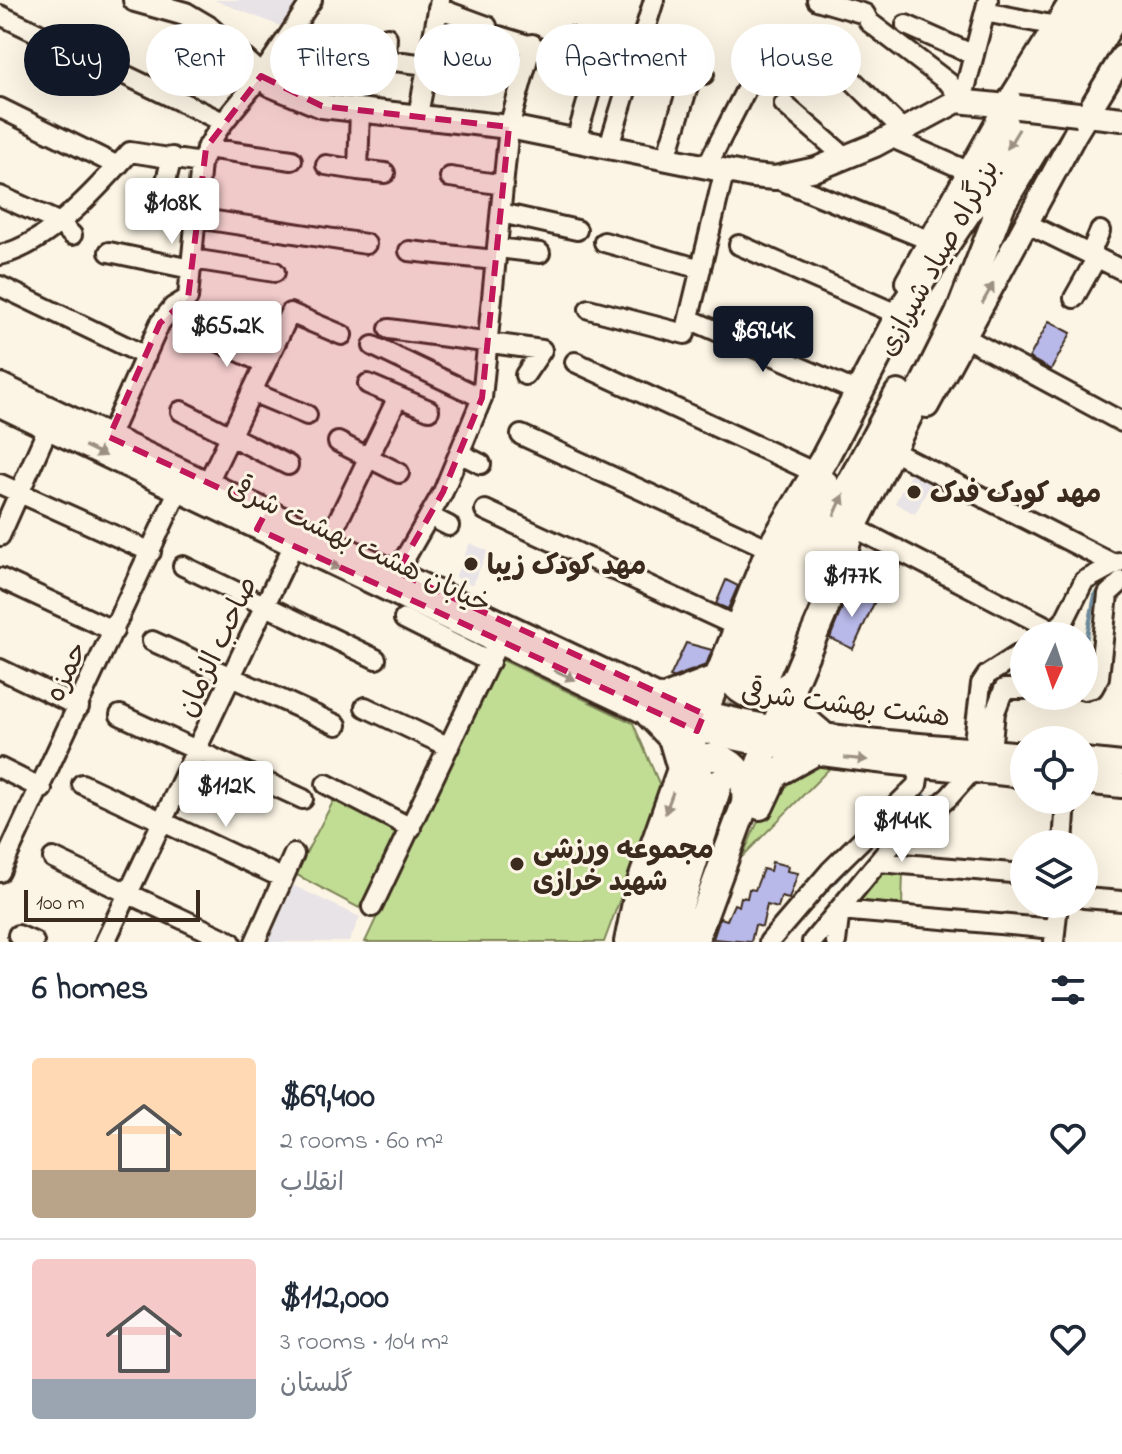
<!DOCTYPE html>
<meta charset="utf-8">
<style>
:root{--surface:#fff;--page:#f2f2f3;--text:#1f2937;--muted:#747a83;--line:#e0e1e3;--accent:#111827}
body{margin:0;font-family:"Indie Flower","Playpen Sans Arabic",sans-serif;background:var(--page);color:var(--text);height:100vh;display:flex;flex-direction:column;font-size:30px;white-space:nowrap}
*{box-sizing:border-box;margin:0}
p{font-size:26px;color:var(--muted)}
.icon{flex:none;width:44px;height:44px;fill:none;stroke:currentColor;stroke-width:2;stroke-linecap:round;stroke-linejoin:round}
.map{position:relative;height:942px;overflow:hidden}
.side{display:flex;flex-direction:column;background:var(--surface);flex:1}
.side>*{flex:none}
.guide{position:absolute;left:24px;top:24px;width:1074px;height:72px;display:flex;gap:16px}
.needle{width:52px;rotate:183deg}
.tools{position:absolute;left:1010px;top:622px;display:grid;gap:16px}
.tools a{display:grid;place-items:center;width:88px;height:88px;border-radius:50%;background:var(--surface);box-shadow:0 8px 32px #0002;font-size:40px}
.scale{position:absolute;left:24px;bottom:20px;width:176px;box-sizing:border-box;padding-left:8px;border:4px solid #3b2a1e;border-top:0;font-size:22px;line-height:28px;white-space:nowrap;color:#3b2a1e;-webkit-text-stroke:6px #fcf5e5;paint-order:stroke}
.price{position:absolute;translate:-50% -68px;padding:0 18px;border-radius:8px;background:#fff;color:#222;font-size:26px;line-height:52px;filter:drop-shadow(0 2px 4px #0008)}
.price::after{content:'';position:absolute;left:50%;top:48px;width:24px;height:18px;margin-left:-12px;background:inherit;clip-path:polygon(0 0,100% 0,50% 100%)}
.price.active{background:var(--accent);color:#fff}
ul{padding:0;list-style:none}
li{display:flex;align-items:center;gap:24px;height:200px;padding:0 32px}
li+li{border-top:2px solid var(--line)}
li span{display:grid;place-items:center;flex:none;width:224px;height:160px;border-radius:8px;color:#555}
li>.icon{margin-inline-start:auto}
span .icon{width:96px;height:96px;fill:#fffc;stroke-width:1}
li b{font-size:34px}
h2{display:flex;justify-content:space-between;align-items:center;height:96px;padding:0 32px;font-size:34px}
.chip{padding:0 28px;border-radius:36px;background:var(--surface);box-shadow:0 8px 32px #0002;font-size:28px;line-height:72px}
.chip.active{background:var(--accent);color:#fff}
.map>svg:first-child{display:block}
.built{fill:#e8e3e6}
.green{fill:#c1dd94;stroke:#7e8459;stroke-width:2}
.lines{fill:none;stroke-linecap:round;stroke-linejoin:round}
.stream{stroke:#6e8b9c;stroke-width:4}
.building{fill:#b8b8e9;stroke:#3b2a1e;stroke-width:2}
.highway-tunnel{stroke:#d5ccbd;stroke-width:26;stroke-dasharray:26 13;stroke-linecap:butt}
.minor-casing{stroke:#3b2a1e;stroke-width:24}
.major-casing{stroke:#3b2a1e;stroke-width:28}
.highway-casing{stroke:#3b2a1e;stroke-width:32}
.minor{stroke:#fcf5e5;stroke-width:18}
.major{stroke:#fcf5e5;stroke-width:22}
.highway{stroke:#fcf5e5;stroke-width:26}
.major-bridge-casing{stroke:#3b2a1e;stroke-width:28;stroke-linecap:butt}
.major-bridge{stroke:#fcf5e5;stroke-width:22}
.oneway{fill:#9c9082}
.marked{fill:#c2185b;fill-opacity:0.2;stroke:#c2185b;stroke-width:6;stroke-dasharray:16 10;stroke-linejoin:round}
.poi-dot{fill:#3b2a1e;stroke:#fcf5e5;stroke-width:3}
.labels{text-anchor:middle;stroke-width:6;stroke-linejoin:round;paint-order:stroke}
.street-label{font-size:28px;fill:#3b2a1e;stroke:#fcf5e5}
.poi-label{font-size:28px;font-weight:bold;fill:#3b2a1e;stroke:#fcf5e5;text-anchor:start}
</style>
<div class="map">
<svg width="1122" height="942" viewBox="0 0 1122 942">
<rect width="100%" height="100%" fill="#fcf5e5"/>
<filter id="ink" filterUnits="userSpaceOnUse"><feTurbulence type="fractalNoise" baseFrequency=".0125" numOctaves="2"/><feDisplacementMap in="SourceGraphic" scale="16" xChannelSelector="R" yChannelSelector="G"/><feConvolveMatrix kernelMatrix="1 2 1 2 8 2 1 2 1" color-interpolation-filters="sRGB"/></filter>
<g filter="url(#ink)">
<path class="built" d="M214,0H297L283,27Z
M912,471L932,481L915,514L895,503Z
M470,543L488,551L472,585L455,577Z
M292,885L360,917L349,942H265Z"/>
<path class="green" d="M498,658L633,723L661,788L604,942H365Z
M802,765H833L742,857L777,779Z
M336,796L401,830L359,908L295,874Z
M903,870L902,907L851,902L877,873Z"/>
<g class="lines">
<path class="stream" d="M1084,651L1095,595L1104,586
M987,696L999,681L1024,675
M872,842L925,796
M812,906L866,848"/>
</g>
<path class="building" d="M1049,321L1071,333L1051,370L1029,358Z
M726,580L738,586L728,609L716,604Z
M849,590L875,601L853,649L830,638Z
M686,643L712,650L706,665L672,678L670,677Z
M772,862L788,866L787,871L798,873L789,899L781,897L778,908L767,905L762,927L755,925L751,942L713,939L720,918L727,920L734,904L739,906L741,897L747,898L749,889L755,890L763,869L770,871Z"/>
<g class="lines">
<path class="highway-tunnel" d="M700,776L745,671"/>
<defs>
<path id="minor" d="M817,0L865,14L869,22L949,83L962,101
M438,8L487,26
M985,12L1056,26
M0,15L221,121
M906,25L974,55
M499,36L561,55L569,37
M387,37L386,60L427,65
M639,50L704,74
M826,54L903,130
M962,101L988,0
M315,104L334,47L342,50
M784,104L845,157
M0,108L118,166
M418,115L440,0
M890,137L970,172
M576,140L601,54L616,59
M609,146L654,0
M206,148L292,160
M666,158L693,70
M326,165L358,170L360,110
M707,166L761,60L773,63
M358,170L385,173
M450,177L504,185
M775,178L931,241
M0,196L58,222L72,235
M161,201L172,157
M501,213L577,230
M196,218L366,244
M1026,223L1122,270
M604,242L701,269
M739,245L890,311
M497,248L540,253
M409,251L495,260
M109,252L191,269
M1090,254L1100,231
M0,255C47,245 98,188 130,152L201,163
M192,259L275,272
M0,286L146,356
M1074,298L1097,257
M589,309L685,334L725,169
M689,319L853,390
M389,329L542,350L525,375
M207,336L265,364
M964,337L1122,422
M373,346L482,398
M575,362L807,469
M368,384L429,410
M252,392L307,415
M181,411L288,465
M521,435L770,549
M109,437L160,323L173,307L188,298L201,163C214,126 240,105 262,74C280,50 295,25 312,0
M338,442L399,473
M459,453L481,464
M900,455L1114,564
M208,482L290,313L342,335
M0,484L151,552
M485,510L738,627
M429,516L449,526
M863,532L1055,631
M0,536L48,428
M329,539L398,397
M183,566L376,659
M397,572L443,492L482,398L509,127L532,44
M842,573L875,589L897,549
M0,578L114,631
M404,619L490,662
M1048,636L1064,621L1084,581L1119,562
M152,641L337,725
M0,669L79,707
M1084,690L1093,688L1099,677L1108,594L1122,581
M365,707L449,747
M120,715L303,799
M973,749L981,684L987,675L1024,651
M991,751L995,712L1004,689H1024
M0,768L42,789
M82,784L272,873
M326,784L411,828
M1063,844L1066,800
M53,858L231,942
M879,862L1024,874
M0,872L178,491
M1084,898L1122,901
M372,907L498,643
M18,935L34,942
M105,942L293,546
M255,942L294,854
M769,942L830,871L917,785L920,765
M812,942L893,844L949,797L972,771
M836,942L840,910L1055,929
M1054,942L1058,904"/>
<path id="major" d="M135,0L185,14L207,27L271,85L322,106L509,127L752,176L775,178L816,169L875,145L957,101L1018,107
M1078,114L1122,119
M907,282L1006,106L1072,0
M0,385L663,699C777,740 904,742 1024,754
M0,405L649,714C771,756 897,763 1024,776
M927,406L1075,134L1122,57
M1084,760L1122,764
M1084,782L1122,786"/>
<path id="highway" d="M975,203L1097,0
M995,215L1122,4
M725,661C730,687 745,699 771,697L792,683
M745,671L825,484
M763,679L842,499L898,394
M792,685L793,710L820,733
M663,699L717,678
M649,714L672,738L681,769C711,742 750,763 745,803
M760,806L775,774L811,754
M628,942L639,888L681,769L770,549L824,459L904,306L984,188
M644,942L700,776
M668,942L719,783
M694,942L766,747L824,611L850,533L959,314L1003,201"/>
</defs>
<use href="#minor" class="minor-casing"/>
<use href="#major" class="major-casing"/>
<use href="#highway" class="highway-casing"/>
<use href="#minor" class="minor"/>
<use href="#major" class="major"/>
<use href="#highway" class="highway"/>
<defs>
<path id="major-bridge" d="M1018,107L1078,114"/>
</defs>
<use href="#major-bridge" class="major-bridge-casing"/>
<use href="#major-bridge" class="major-bridge"/>
</g>
<defs><path id="oneway-solid" d="M-6-.8H1V-3.2L6.5 0L1 3.2V.8H-6Z" transform="scale(2)"/></defs>
<g class="oneway">
<use href="#oneway-solid" transform="translate(1013 139) rotate(121)"/>
<use href="#oneway-solid" transform="translate(988 293) rotate(-61)"/>
<use href="#oneway-solid" transform="translate(95 451) rotate(26)"/>
<use href="#oneway-solid" transform="translate(839 505) rotate(-66)"/>
<use href="#oneway-solid" transform="translate(330 564) rotate(25)"/>
<use href="#oneway-solid" transform="translate(565 675) rotate(25)"/>
<use href="#oneway-solid" transform="translate(856 759) rotate(6)"/>
<use href="#oneway-solid" transform="translate(669 803) rotate(110)"/>
</g>
</g>
<path class="marked" d="M261,76L322,106L509,127L482,398L443,492L397,572L704,714L697,731L257,529L267,510L109,437L160,323L188,298L206,148Z"/>
<g class="poi-dot">
<circle cx="914" cy="492" r="8"/>
<circle cx="471" cy="564" r="8"/>
<circle cx="517" cy="864" r="8"/>
</g>
<g class="labels">
<g class="street-label">
<text transform="translate(937 257) rotate(-61)" y="10">بزرگراه صیاد شیرازی</text>
<text transform="translate(360 544) rotate(25)" y="10">خیابان هشت بهشت شرقی</text>
<text transform="translate(216 646) rotate(-65)" y="10">صاحب الزمان</text>
<text transform="translate(65 671) rotate(-65)" y="10">حمزه</text>
<text transform="translate(846 703) rotate(7)" y="10">هشت بهشت شرقی</text>
</g>
<g class="poi-label">
<text x="930" y="502">مهد کودک فدک</text>
<text x="487" y="574">مهد کودک زیبا</text>
<text x="533" y="858">مجموعه ورزشی<tspan x="533" dy="32">شهید خرازی</tspan></text>
</g>
</g>
</svg>
<div class="tools">
<a><svg class="needle" viewBox="-14 -14 28 28"><path d="M0-13l5 13h-10z" fill="#e53935"/><path d="M0 13l5-13h-10z" fill="#747a83"/></svg></a>
<a><svg class="icon" aria-label="locate" viewBox="0 0 24 24"><circle cx="12" cy="12" r="6"/><path d="M12 2v4M12 18v4M2 12h4M18 12h4"/></svg></a>
<a><svg class="icon" aria-label="layers" viewBox="0 0 24 24"><path d="M12 4l9 5-9 5-9-5zM3 14l9 5 9-5"/></svg></a>
</div>
<div class="scale">100 m</div>
<b class="price" style="left:172px;top:246px">$108K</b>
<b class="price" style="left:227px;top:369px">$65.2K</b>
<b class="price active" style="left:763px;top:374px">$69.4K</b>
<b class="price" style="left:852px;top:619px">$177K</b>
<b class="price" style="left:226px;top:829px">$112K</b>
<b class="price" style="left:902px;top:864px">$144K</b>
<div class="guide">
<a class="chip active">Buy</a>
<a class="chip">Rent</a>
<a class="chip">Filters</a>
<a class="chip">New</a>
<a class="chip">Apartment</a>
<a class="chip">House</a>
</div>
</div>
<section class="side">
<h2>6 homes<svg class="icon" aria-label="filters" viewBox="0 0 24 24"><path d="M4 7h16M4 17h16"/><circle cx="9" cy="7" r="2"/><circle cx="15" cy="17" r="2"/></svg></h2>
<ul>
<li><span style="background:linear-gradient(#ffd9b3 70%,#b9a48a 0)"><svg class="icon" aria-label="home" viewBox="0 0 24 24"><path d="M3 11l9-7 9 7M6 9v11h12V9"/></svg></span><div><b>$69,400</b><p>2 rooms · 60 m²</p><p>انقلاب</p></div><svg class="icon" aria-label="heart" viewBox="0 0 24 24"><path d="M12 20l-8-8c-3-5 5-10 8-4 3-6 11-1 8 4z"/></svg></li>
<li><span style="background:linear-gradient(#f6c9c9 75%,#9aa5b1 0)"><svg class="icon" aria-label="home" viewBox="0 0 24 24"><path d="M3 11l9-7 9 7M6 9v11h12V9"/></svg></span><div><b>$112,000</b><p>3 rooms · 104 m²</p><p>گلستان</p></div><svg class="icon" aria-label="heart" viewBox="0 0 24 24"><path d="M12 20l-8-8c-3-5 5-10 8-4 3-6 11-1 8 4z"/></svg></li>
</ul>
</section>
